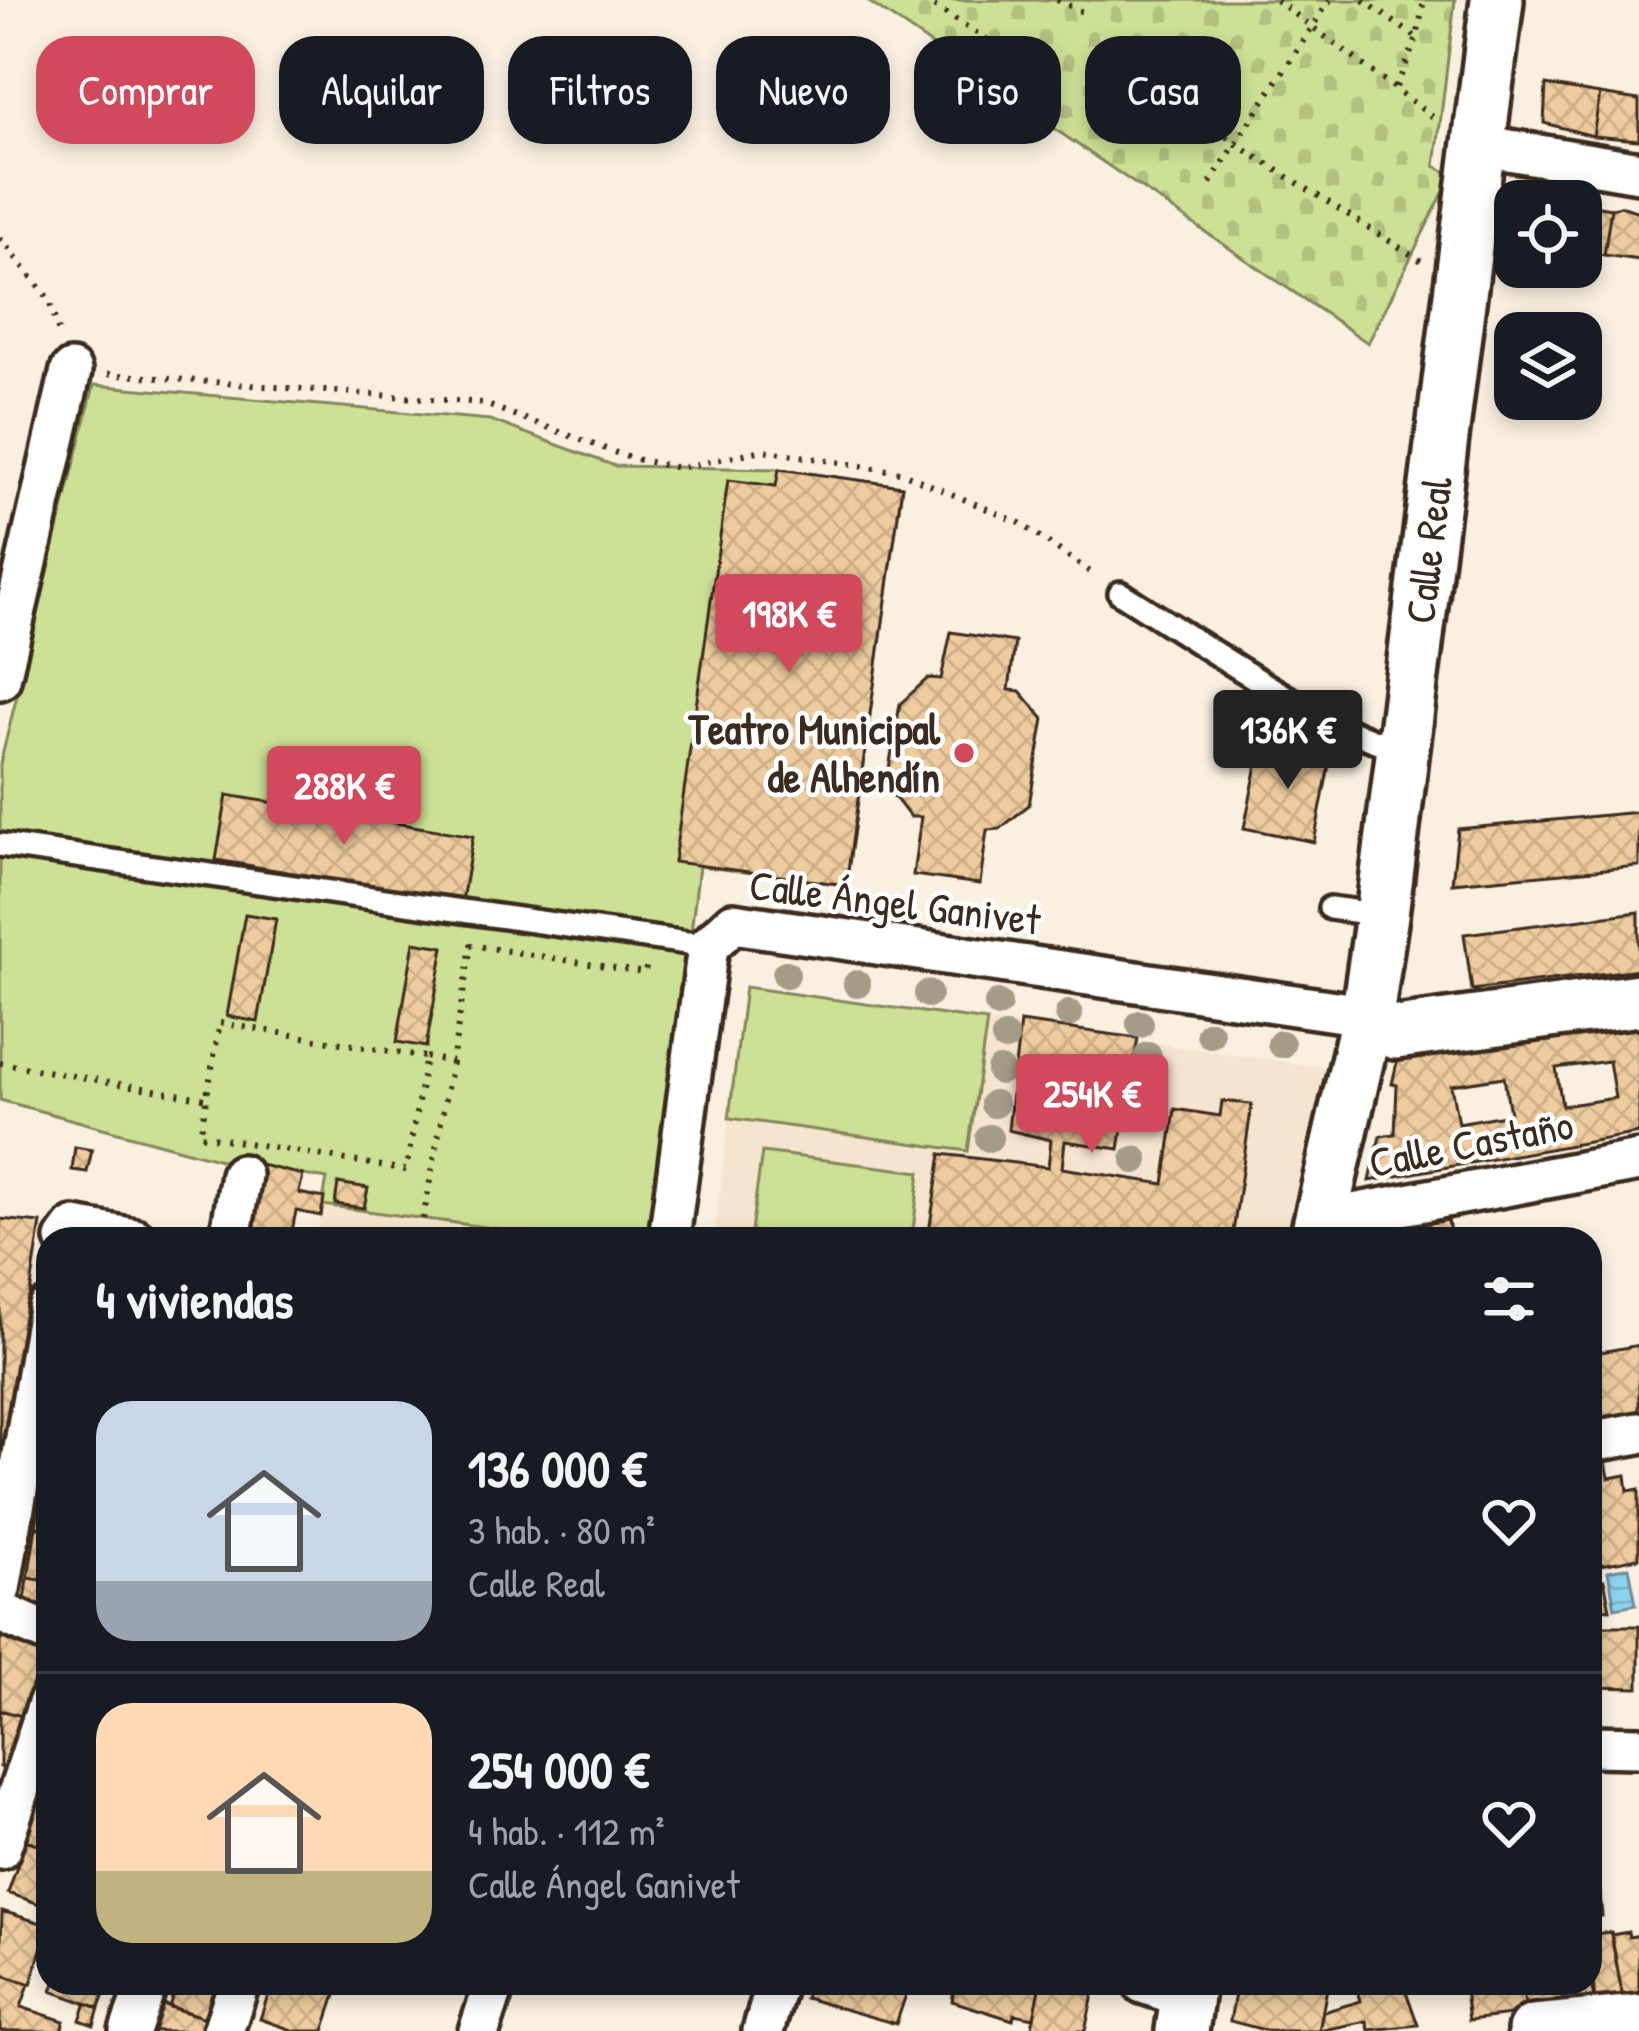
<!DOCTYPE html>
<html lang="es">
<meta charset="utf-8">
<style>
:root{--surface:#171b24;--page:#20242c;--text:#f1f3f6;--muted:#9ea1a6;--line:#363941;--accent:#d1495b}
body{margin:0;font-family:"Patrick Hand",sans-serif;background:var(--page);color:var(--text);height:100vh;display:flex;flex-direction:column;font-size:45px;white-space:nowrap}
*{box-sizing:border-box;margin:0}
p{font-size:39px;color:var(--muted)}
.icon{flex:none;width:66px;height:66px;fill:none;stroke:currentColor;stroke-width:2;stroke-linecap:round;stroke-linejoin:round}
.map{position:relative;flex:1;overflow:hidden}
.side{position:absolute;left:36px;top:1227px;width:1566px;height:768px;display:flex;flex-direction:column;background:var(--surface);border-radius:36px;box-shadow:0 6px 18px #0003}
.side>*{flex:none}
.hud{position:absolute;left:36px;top:36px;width:1569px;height:108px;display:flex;gap:24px}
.tools{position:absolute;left:1494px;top:180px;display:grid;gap:24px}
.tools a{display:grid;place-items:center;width:108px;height:108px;border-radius:24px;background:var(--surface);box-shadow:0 6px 18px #0003;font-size:60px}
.price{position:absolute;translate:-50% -102px;padding:0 27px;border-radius:12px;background:var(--accent);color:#fff;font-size:39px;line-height:78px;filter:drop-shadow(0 3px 6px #0008)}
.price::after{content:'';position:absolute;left:50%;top:72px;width:36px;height:27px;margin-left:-18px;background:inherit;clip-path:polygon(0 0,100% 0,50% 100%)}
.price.on{background:#222;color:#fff}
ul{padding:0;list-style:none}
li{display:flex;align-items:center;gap:36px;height:300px;padding:0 60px}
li+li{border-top:3px solid var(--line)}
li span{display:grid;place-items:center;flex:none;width:336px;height:240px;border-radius:36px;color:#555}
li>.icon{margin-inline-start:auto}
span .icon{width:144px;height:144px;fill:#fffc;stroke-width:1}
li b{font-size:51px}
h2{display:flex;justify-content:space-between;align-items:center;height:144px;padding:0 60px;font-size:51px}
.pill{padding:0 42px;border-radius:36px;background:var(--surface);box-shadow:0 6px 18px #0003;font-size:42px;line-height:108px}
.pill.on{background:var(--accent);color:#fff}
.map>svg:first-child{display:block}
.built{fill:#f6e5ce}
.green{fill:#cce195;stroke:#84865a;stroke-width:3}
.cemetery{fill:url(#cemetery-stones);stroke:#84865a;stroke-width:3}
.water{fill:url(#water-rules);stroke:#6c8f9a;stroke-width:3}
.building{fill:url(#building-cross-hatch);stroke:#3b2a1e;stroke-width:3;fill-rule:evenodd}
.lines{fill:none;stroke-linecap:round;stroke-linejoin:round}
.service-casing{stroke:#3b2a1e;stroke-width:30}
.minor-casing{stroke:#3b2a1e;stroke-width:48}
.tertiary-casing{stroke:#3b2a1e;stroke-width:60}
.path{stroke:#3b2a1e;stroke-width:6;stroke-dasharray:3 9;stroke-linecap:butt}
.service{stroke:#fff;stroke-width:21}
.minor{stroke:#fff;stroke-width:39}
.tertiary{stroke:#fff;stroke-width:51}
.tree{fill:#a59c87}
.poi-dot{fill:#d1495b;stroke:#fff;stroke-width:4.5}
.labels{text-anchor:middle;stroke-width:9;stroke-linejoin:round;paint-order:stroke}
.street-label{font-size:42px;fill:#3b2a1e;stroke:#fff}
.poi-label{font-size:42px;font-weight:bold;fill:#3b2a1e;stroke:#fff;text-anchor:end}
</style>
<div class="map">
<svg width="1639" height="2031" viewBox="0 0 1639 2031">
<defs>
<pattern id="cemetery-stones" width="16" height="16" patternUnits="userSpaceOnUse" patternTransform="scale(3)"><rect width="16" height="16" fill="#cce195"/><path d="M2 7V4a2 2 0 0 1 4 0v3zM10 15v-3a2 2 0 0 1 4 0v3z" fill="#b0c180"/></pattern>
<pattern id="water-rules" width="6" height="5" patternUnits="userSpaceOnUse" patternTransform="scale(3)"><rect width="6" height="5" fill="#8cd3ed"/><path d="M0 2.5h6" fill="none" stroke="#7ab5cb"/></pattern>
<pattern id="building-cross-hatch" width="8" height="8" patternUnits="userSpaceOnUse" patternTransform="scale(3)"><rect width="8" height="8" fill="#eecc9f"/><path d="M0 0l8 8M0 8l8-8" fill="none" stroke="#cdaf88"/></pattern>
</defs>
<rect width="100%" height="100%" fill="#faf0e2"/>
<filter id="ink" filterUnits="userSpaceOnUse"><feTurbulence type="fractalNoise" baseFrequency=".00833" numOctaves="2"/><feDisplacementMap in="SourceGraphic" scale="24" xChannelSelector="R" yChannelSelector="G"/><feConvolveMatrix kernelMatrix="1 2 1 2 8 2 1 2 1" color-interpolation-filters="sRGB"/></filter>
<g filter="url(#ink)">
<path class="built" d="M745,987L1339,1069L1289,1239H714Z
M322,1205L565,1239H316Z"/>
<path class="green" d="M94,385L490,420L615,466L779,469L902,486L846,885L699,866L654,1239H574L322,1205L327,1179L228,1162L0,1100V764Z
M745,987L987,1021L968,1151L729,1118Z
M762,1152L920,1172L912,1239H811L751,1231Z"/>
<path class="cemetery" d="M866,0H1455L1435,166L1452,175L1368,343Z"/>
<path class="water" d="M1629,1567L1636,1604L1615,1608L1608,1571Z"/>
<path class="building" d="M1546,85L1600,94L1593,136L1544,123Z
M1600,94L1639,100V140L1593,136Z
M1529,194H1544L1570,201H1528Z
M1581,203L1611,208L1604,255L1581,251Z
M1621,206L1639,212V260L1604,255L1611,208Z
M779,469L902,486L846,885L674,862L728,480L776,486Z
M951,632L1015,642L1009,690L1020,691L1044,719L1029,805L1000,829L987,830L980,884L913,875L921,817H910L886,786L900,704L928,678L941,679Z
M1262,741L1331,755L1314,842L1244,828Z
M227,795L473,836L462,901L216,860Z
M1639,812V866L1452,883L1458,829Z
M1639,912V969L1472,990L1464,934Z
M245,914L276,919L258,1022L227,1016Z
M414,942L444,947L426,1047L397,1042Z
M1639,1018V1133L1370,1181L1380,1136L1395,1134L1397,1085L1392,1084L1400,1049ZM1609,1061L1615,1098L1562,1106L1556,1068ZM1504,1077L1510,1114L1458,1123L1451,1085Z
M1020,1022L1138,1038L1119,1149L1065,1141L1062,1168L1164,1184L1175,1109L1220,1116L1222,1101L1252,1104L1232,1239H950L929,1232L941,1154L1048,1167L1051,1140L1008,1130Z
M75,1147L92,1150L87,1172L72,1170Z
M261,1165L303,1175L299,1193L324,1198L321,1216L296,1211L292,1231L317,1239H249Z
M338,1183L368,1188L364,1208L335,1204Z
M0,1219L41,1223L0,1489Z
M1448,1220L1451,1239H1394L1392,1230Z
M1639,1345V1414L1600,1422L1590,1354Z
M1590,1375L1600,1422L1590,1423Z
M1606,1461L1609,1478L1626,1475L1628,1491L1639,1489V1558L1601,1565L1590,1508V1464Z
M45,1472H48V1529L36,1527Z
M36,1527L48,1529V1581L28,1578Z
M28,1578L48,1581V1608L25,1601Z
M1604,1580L1610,1609L1590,1608V1582Z
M1590,1626H1639V1688L1590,1687Z
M0,1637L43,1653L22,1716L0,1710Z
M0,1710L22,1716L4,1768L0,1767Z
M43,1787L48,1788V1848L26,1840Z
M26,1840L48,1848V1907L8,1893Z
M1600,1893L1602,1916L1590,1917V1894Z
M2,1911L48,1925L31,1984L0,1974Z
M1611,1932L1623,1999L1595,2003L1590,1941L1595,1940L1594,1934Z
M1628,1932L1629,1937L1639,1935V1996L1623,1999L1611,1935Z
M0,1974L29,1984L21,2007L64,2021L61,2031H0Z
M1590,1977L1595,2003L1565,2008L1560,1983H1590Z
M55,1983H108L99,2008L52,1991Z
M177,1983H228L215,2021L169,2007Z
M272,1983H340L324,2031H295L260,2019Z
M910,1983L896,2024L805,1998L810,1983Z
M955,1983H1041L1034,2018L1014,2014L1013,2020L952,2001Z
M1237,1983H1328L1319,2031H1268L1230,2021Z
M1356,1983H1403L1418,2025L1369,2030L1367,2021L1319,2031L1323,2012L1361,2001Z
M1464,1983H1521L1527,2013L1469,2020Z
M1521,1983H1560L1565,2008L1527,2013Z
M1041,1984L1093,1995L1085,2031H1031Z
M146,1999L215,2021L211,2031H136Z
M86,2003L99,2008L94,2025L80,2020Z"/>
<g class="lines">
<defs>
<path id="service" d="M1120,593C1181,630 1340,741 1403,748
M0,845L708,946
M1330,908L1382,915"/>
<path id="minor" d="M1479,145L1639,172
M0,679L71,371
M1321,1220L1639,1161
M66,1239L74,1228L135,1239
M230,1239L241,1175
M669,1239L708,946L733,923L1349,1013L1366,1023
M1590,1442L1639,1433
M0,1589L48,1309
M0,1612L48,1633
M1590,1746L1639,1747
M0,1849L48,1704
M1143,1983L1187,1998
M130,2031L147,1983
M223,2031L239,1983
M479,2031L495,1983
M763,2031L777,1983"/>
<path id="tertiary" d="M1366,1023L1396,1033L1639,1000
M1316,1239L1366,1023L1382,915L1497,0
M1182,2031L1189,1983
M1534,2031L1639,2021"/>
</defs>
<use href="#service" class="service-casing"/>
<use href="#minor" class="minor-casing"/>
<use href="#tertiary" class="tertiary-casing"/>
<path class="path" d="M924,0L1053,81
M1057,0L1089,15
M1276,0L1437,120
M1363,0L1417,38
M1130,65L1236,144L1423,262
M1396,87L1417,38L1424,0
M1210,183L1330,0
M0,238L48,298L60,336
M108,374L482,403L630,458L679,468L763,450L900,472L1020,523L1096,576
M220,1023L426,1057L406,1170L200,1135Z
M426,1057L452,1062L471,945L645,973L647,962
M0,1063L206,1099
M423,1219L452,1062"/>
<use href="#service" class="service"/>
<use href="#minor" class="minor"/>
<use href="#tertiary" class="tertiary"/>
</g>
<g class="tree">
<circle cx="786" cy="974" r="14"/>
<circle cx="857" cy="984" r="14"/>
<circle cx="928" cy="994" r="14"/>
<circle cx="998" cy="1004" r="14"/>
<circle cx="1069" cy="1014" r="14"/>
<circle cx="1140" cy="1024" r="14"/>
<circle cx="1210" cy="1034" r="14"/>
<circle cx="1005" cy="1038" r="14"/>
<circle cx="1281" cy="1044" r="14"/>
<circle cx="1148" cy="1056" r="14"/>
<circle cx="1000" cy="1071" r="14"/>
<circle cx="994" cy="1104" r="14"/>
<circle cx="1141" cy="1108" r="14"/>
<circle cx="989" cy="1138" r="14"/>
<circle cx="1135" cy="1160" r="14"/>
</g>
</g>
<circle class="poi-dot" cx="964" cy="753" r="12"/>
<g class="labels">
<g class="street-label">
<text transform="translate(1428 550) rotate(-83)" y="15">Calle Real</text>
<text transform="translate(895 902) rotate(7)" y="15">Calle Ángel Ganivet</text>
<text transform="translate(1471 1143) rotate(-11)" y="15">Calle Castaño</text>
</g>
<g class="poi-label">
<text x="940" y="744">Teatro Municipal<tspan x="940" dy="48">de Alhendín</tspan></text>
</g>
</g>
</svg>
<div class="tools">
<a><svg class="icon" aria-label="locate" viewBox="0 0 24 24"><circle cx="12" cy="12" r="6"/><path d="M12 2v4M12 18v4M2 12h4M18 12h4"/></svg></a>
<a><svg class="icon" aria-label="layers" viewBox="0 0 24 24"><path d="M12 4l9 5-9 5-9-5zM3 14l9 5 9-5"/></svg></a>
</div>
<b class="price" style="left:789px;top:676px">198K €</b>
<b class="price on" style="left:1288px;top:792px">136K €</b>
<b class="price" style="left:344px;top:848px">288K €</b>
<b class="price" style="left:1092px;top:1156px">254K €</b>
<div class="hud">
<a class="pill on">Comprar</a>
<a class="pill">Alquilar</a>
<a class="pill">Filtros</a>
<a class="pill">Nuevo</a>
<a class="pill">Piso</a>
<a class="pill">Casa</a>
</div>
<section class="side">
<h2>4 viviendas<svg class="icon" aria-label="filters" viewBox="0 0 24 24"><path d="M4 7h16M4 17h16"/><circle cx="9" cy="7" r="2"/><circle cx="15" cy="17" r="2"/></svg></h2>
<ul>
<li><span style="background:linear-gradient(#c9d6e8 75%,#9aa5b1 0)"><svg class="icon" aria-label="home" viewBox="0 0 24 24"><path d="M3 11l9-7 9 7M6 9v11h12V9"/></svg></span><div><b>136 000 €</b><p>3 hab. · 80 m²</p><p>Calle Real</p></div><svg class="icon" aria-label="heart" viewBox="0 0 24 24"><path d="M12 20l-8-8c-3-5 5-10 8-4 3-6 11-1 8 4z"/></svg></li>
<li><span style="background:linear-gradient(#ffd9b3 70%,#c2b280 0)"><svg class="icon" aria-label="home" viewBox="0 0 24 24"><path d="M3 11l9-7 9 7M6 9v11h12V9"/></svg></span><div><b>254 000 €</b><p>4 hab. · 112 m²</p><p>Calle Ángel Ganivet</p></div><svg class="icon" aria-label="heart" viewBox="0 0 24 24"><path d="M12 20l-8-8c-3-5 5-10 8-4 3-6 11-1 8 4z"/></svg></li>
</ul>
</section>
</div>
